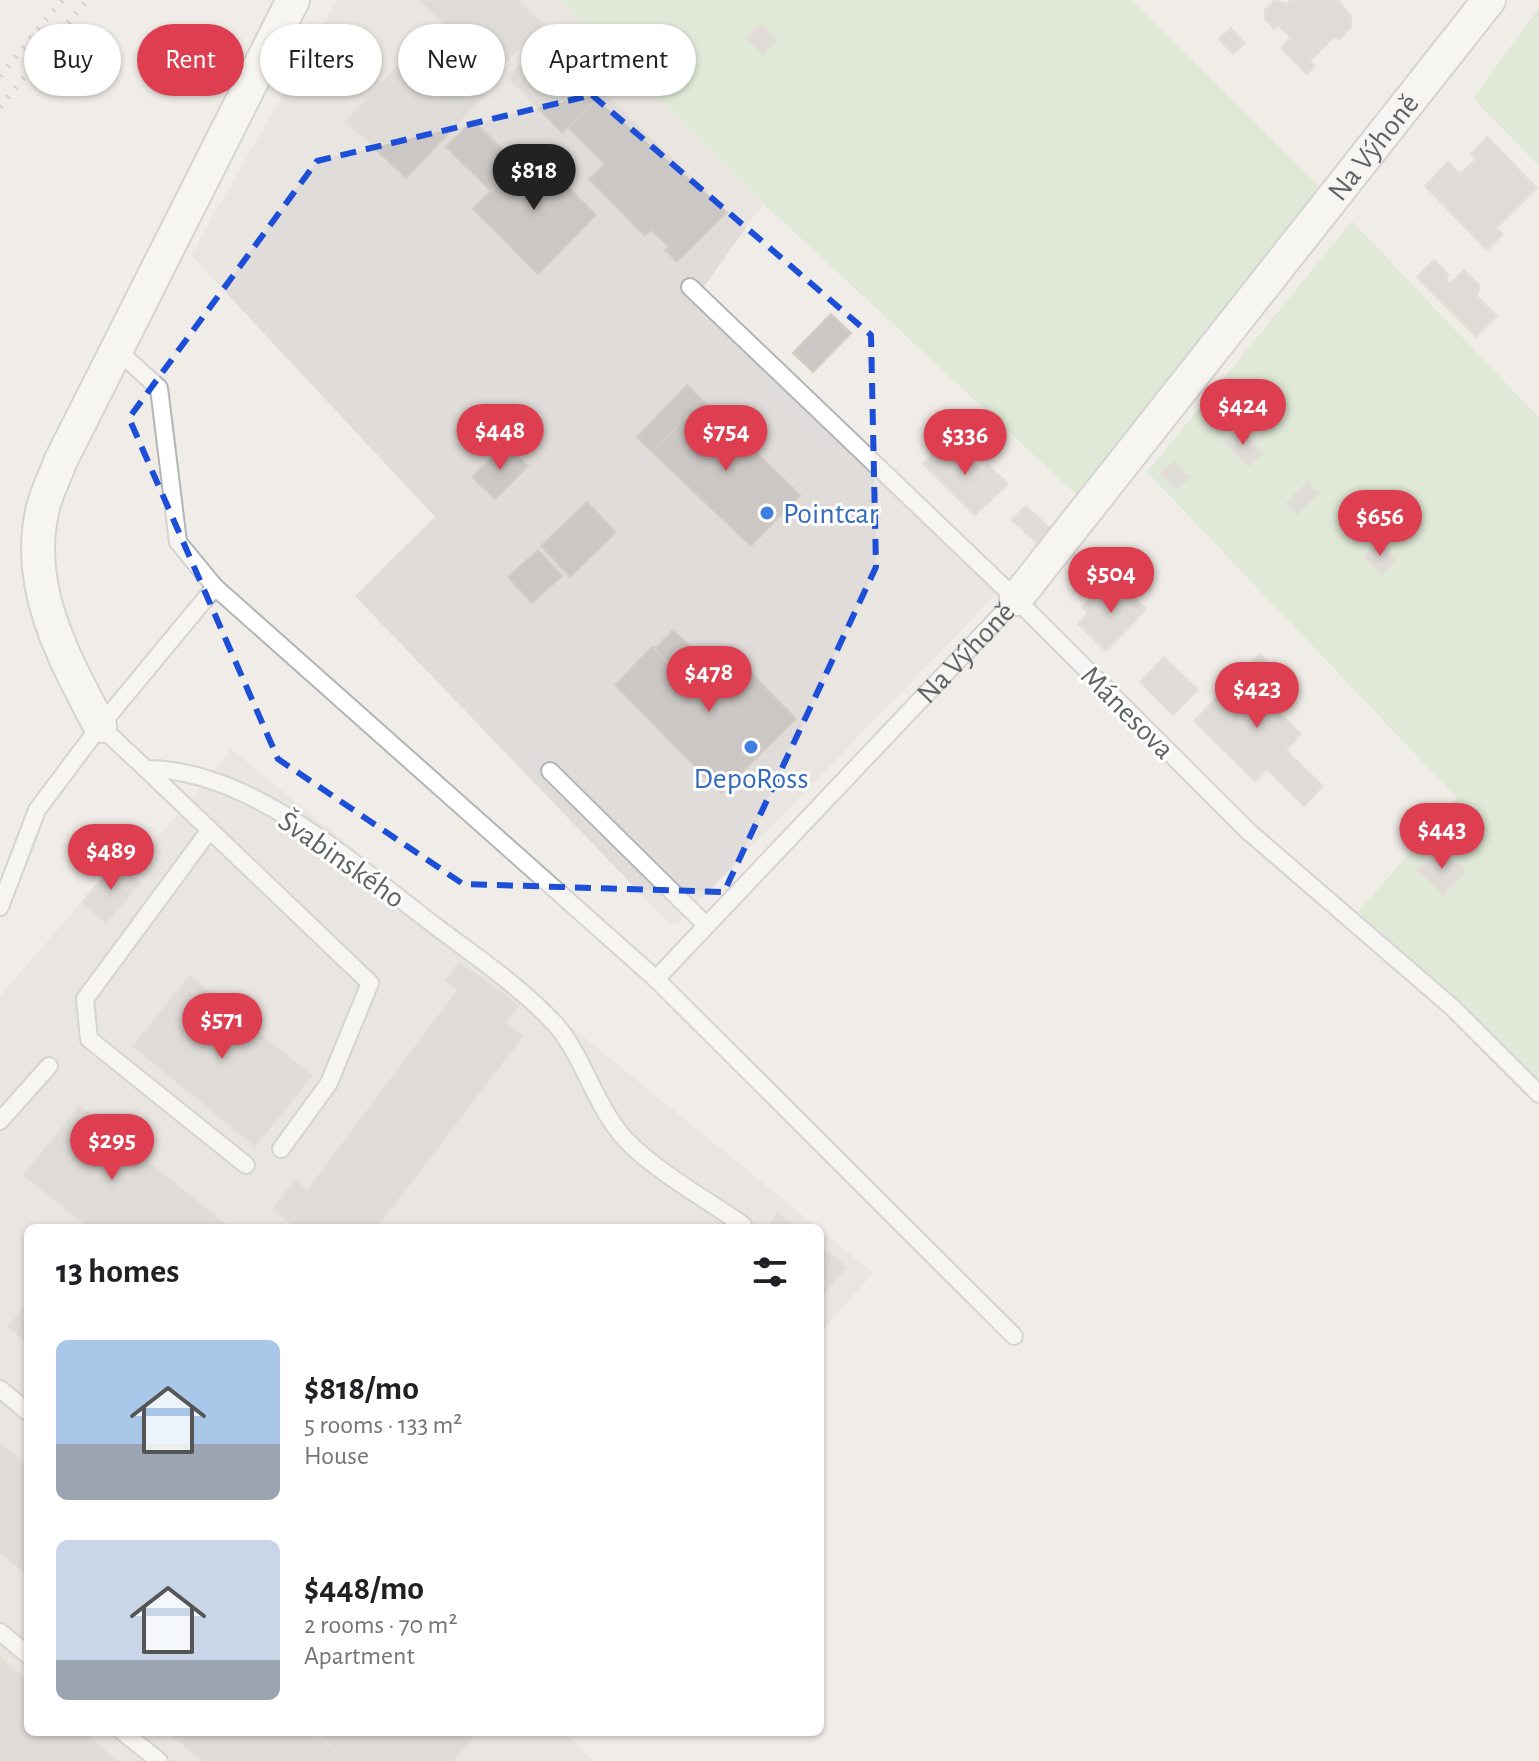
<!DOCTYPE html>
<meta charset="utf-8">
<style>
:root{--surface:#fff;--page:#f2f2f2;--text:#202124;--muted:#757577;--accent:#de3f50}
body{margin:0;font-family:"Alegreya Sans",sans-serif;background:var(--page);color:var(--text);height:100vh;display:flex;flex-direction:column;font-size:30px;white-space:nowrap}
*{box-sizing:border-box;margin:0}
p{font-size:26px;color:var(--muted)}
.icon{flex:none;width:44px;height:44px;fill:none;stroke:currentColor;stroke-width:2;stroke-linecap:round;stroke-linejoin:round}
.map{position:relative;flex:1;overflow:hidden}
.side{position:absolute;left:24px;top:1224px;width:800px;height:512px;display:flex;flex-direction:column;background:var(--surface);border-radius:12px;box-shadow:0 2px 6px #0004}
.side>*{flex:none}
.top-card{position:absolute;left:24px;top:24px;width:800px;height:72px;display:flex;gap:16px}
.price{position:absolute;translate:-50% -68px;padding:0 18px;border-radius:28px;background:var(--accent);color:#fff;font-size:26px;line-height:52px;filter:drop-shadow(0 2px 4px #0008)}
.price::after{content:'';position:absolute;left:50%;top:48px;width:24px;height:18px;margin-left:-12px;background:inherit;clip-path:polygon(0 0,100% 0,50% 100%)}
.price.active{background:#222;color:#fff}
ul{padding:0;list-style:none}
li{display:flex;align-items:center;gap:24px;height:200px;padding:0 32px}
li span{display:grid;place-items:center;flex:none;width:224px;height:160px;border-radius:12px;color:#555}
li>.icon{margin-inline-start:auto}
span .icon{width:96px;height:96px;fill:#fffc;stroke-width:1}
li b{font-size:34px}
h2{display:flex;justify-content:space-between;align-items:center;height:96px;padding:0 32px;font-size:34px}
.tag{padding:0 28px;border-radius:36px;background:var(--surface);box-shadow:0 2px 6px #0004;font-size:28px;line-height:72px}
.tag.active{background:var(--accent);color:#fff}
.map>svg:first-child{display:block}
.industrial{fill:#dfdcd9}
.green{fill:#cce5c6}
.building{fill:#cbc7c4;stroke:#d4cdc6;stroke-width:2}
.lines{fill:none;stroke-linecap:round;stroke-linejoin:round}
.service-casing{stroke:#b2b5b8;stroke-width:20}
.minor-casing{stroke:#b2b5b8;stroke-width:36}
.service{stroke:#fff;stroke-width:16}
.minor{stroke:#fff;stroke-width:32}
.rail{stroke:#b3b4b4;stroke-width:6;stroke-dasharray:2 10;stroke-linecap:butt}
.marked{fill:none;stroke:#1d4ed8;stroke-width:6;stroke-dasharray:16 10;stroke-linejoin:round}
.shop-dot{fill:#3f7fe0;stroke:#fff;stroke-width:3}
.labels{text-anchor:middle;stroke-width:6;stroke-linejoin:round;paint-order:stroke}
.street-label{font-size:30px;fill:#5f6366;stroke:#fff}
.shop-label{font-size:30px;fill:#366cbe;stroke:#fff;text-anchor:start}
</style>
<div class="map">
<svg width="1539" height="1761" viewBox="0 0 1539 1761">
<rect width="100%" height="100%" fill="#f0ece7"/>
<path class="industrial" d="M337,0H559L763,204L695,299L1005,585L676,925L666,920L355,596L435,517L191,255Z
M231,749L818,1228H28V1732H565L594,1761H0V996L116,862L126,870L185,807Z
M820,1230L873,1273L820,1333Z"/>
<path class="green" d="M559,0H1132L1322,189L1079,497L764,204Z
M1539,8V166L1473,98Z
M1352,221L1539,418V1080L1358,912L1457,798L1147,472Z"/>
<path class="building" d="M420,0H518L543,25L493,74Z
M1275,0L1286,4L1291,0H1338L1351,16V27L1340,39L1333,38L1310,61L1315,66L1307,74L1281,48L1291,38L1278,25L1274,29L1265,19V10Z
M761,24L777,40L763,55L746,38Z
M1231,28L1245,43L1233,54L1219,39Z
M551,36L605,92L562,133L508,77Z
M424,39L484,96L406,178L346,121Z
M604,93L727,212L677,262L665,250L669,247L651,230L645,236L589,179L605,164L568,127Z
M473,120L517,164L491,191L446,147Z
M1487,137L1537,188L1496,228L1503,234L1487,250L1425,186L1448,162L1460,174L1476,159L1471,154Z
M531,150L596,215L538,274L473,209Z
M1434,260L1449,275L1446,279L1450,284L1464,270L1480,286L1477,296L1497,316L1476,337L1417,277Z
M831,314L851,333L813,372L793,353Z
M687,385L702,400L652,452L637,437Z
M702,400L800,495L751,546L652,452Z
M1238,429L1262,453L1249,466L1224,442Z
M948,438L982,471L988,465L1008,484L975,515L923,464Z
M505,444L528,466L495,499L472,477Z
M1174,461L1190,477L1177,489L1161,474Z
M1308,482L1319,493L1297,514L1286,503Z
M587,502L616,532L570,577L541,546Z
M1026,506L1052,530L1038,544L1012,520Z
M1379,542L1396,560L1381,574L1364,557Z
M538,550L562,576L532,603L508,577Z
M1116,580L1146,609L1106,651L1078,624L1088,613L1082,607L1092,596L1096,601Z
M673,630L712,668L692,688L654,649Z
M652,647L692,688L730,651L796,719L721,793L615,685Z
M1260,654L1280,674L1260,694L1301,734L1286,750L1323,786L1304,806L1267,769L1255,781L1194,721L1228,686L1225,683L1240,668L1243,670Z
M1164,657L1198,690L1173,715L1140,682Z
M1441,848L1466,872L1443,895L1418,870Z
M116,862L140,883L106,923L82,902Z
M459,962L519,1005L506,1023L523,1036L376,1228H297L273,1210L295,1180L308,1190L458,990L445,981Z
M190,976L312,1076L255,1146L133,1046Z
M79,1106L230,1228H83V1223L24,1175Z
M778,1213L797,1228H767Z
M820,1246L846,1267L820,1299Z
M28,1301V1343L8,1327Z
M0,1443L28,1466V1575L0,1553Z
M0,1657L28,1682V1732H84L116,1761H0Z
M168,1732H312L348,1761H203Z
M327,1732H477L453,1761H348L321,1739Z"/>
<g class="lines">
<defs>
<g id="service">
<path d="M690,287L1016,599L1248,831L1453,1008L1539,1094"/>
<path d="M118,351L159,388L178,542L215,587L656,979L1014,1336"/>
<path d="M215,587L100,726L146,769C249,768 355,865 434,925C475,956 521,987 556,1025C586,1060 597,1115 634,1148C666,1177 707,1200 743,1225"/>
<path d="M146,769L370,983L329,1083L281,1149"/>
<path d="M550,771L706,925"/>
<path d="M209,831L85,999L89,1039L246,1165"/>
<path d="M0,907L37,810L100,726"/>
<path id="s1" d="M656,979L1016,599"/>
<path d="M0,1121L49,1066"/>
<path d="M0,1389L28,1412"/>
<path d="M0,1632L28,1655"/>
<path d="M123,1732L159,1761"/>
</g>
<g id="minor">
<path id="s2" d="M1016,599L1489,0"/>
<path d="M100,726C65,660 25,589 42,512C45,495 55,477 61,460L293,0"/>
</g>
</defs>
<use href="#service" class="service-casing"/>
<use href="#minor" class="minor-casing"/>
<use href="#service" class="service"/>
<use href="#minor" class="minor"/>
<path class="rail" d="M0,76L62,0
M0,107L87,0"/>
</g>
<path d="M0 0H1539V1761H0ZM592,95L871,335L876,567L724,892L463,884L278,759L129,418L317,161Z" fill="#f0ece7" fill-opacity=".55" fill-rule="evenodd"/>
<path class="marked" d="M592,95L871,335L876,567L724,892L463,884L278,759L129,418L317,161Z"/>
<g class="shop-dot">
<circle cx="767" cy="513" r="8"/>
<circle cx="751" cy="747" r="8"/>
</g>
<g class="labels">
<g class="street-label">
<text dy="10" stroke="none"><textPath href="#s2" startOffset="576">Na Výhoně</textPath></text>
<text dy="10" stroke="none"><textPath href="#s1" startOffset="450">Na Výhoně</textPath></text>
<text transform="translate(1128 712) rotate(45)" y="10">Mánesova</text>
<text transform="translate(342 859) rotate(35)" y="10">Švabinského</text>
</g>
<g class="shop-label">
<text x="783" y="523">Pointcar</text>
<text x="751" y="788" text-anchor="middle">DepoRoss</text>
</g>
</g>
</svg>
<b class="price active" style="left:534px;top:212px">$818</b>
<b class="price" style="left:1243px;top:447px">$424</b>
<b class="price" style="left:500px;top:472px">$448</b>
<b class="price" style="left:726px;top:473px">$754</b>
<b class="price" style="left:965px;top:477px">$336</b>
<b class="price" style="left:1380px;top:558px">$656</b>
<b class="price" style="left:1111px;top:615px">$504</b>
<b class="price" style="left:709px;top:714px">$478</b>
<b class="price" style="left:1257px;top:730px">$423</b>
<b class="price" style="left:1442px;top:871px">$443</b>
<b class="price" style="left:111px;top:892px">$489</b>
<b class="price" style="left:222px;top:1061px">$571</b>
<b class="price" style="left:112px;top:1182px">$295</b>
<div class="top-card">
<a class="tag">Buy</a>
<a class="tag active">Rent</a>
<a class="tag">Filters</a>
<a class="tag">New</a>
<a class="tag">Apartment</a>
</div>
<section class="side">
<h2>13 homes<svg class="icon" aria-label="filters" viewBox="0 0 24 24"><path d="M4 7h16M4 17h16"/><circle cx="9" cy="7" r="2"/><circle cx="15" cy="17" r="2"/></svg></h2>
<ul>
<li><span style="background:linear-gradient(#a9c7e8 65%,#9aa5b1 0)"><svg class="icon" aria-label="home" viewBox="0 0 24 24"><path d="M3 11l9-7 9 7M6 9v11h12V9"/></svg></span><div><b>$818/mo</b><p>5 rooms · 133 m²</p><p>House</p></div></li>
<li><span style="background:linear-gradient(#c9d6e8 75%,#9aa5b1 0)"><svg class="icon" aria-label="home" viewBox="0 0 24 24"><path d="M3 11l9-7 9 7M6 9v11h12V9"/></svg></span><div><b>$448/mo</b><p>2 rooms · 70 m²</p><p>Apartment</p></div></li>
</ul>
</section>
</div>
